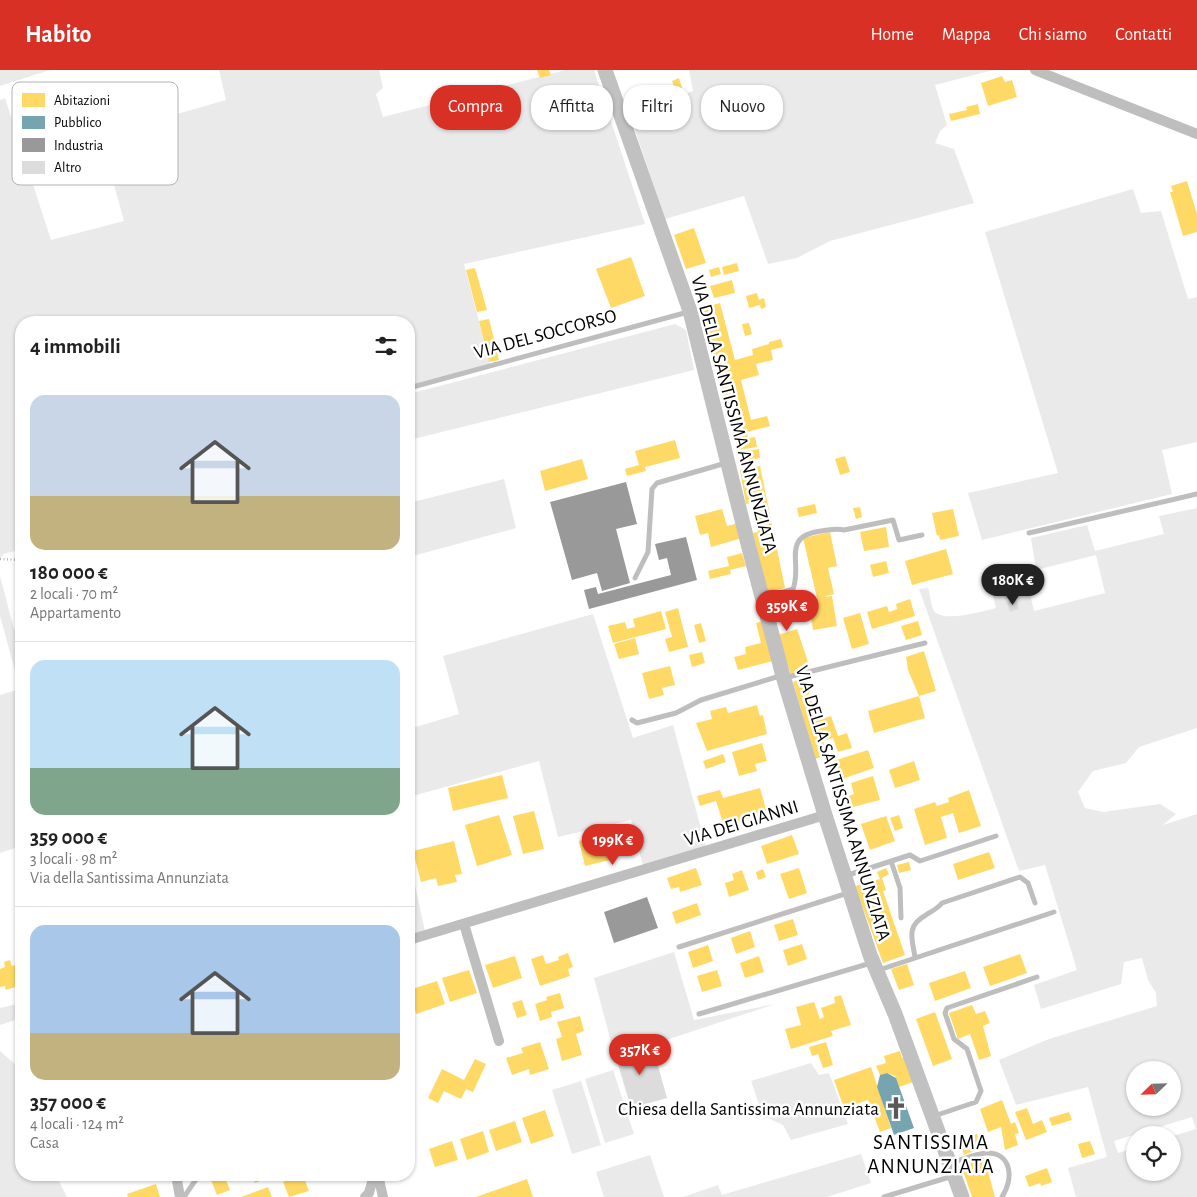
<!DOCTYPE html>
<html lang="it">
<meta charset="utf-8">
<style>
:root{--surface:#fff;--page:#f6f6f6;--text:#222;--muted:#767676;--line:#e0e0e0;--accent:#d93025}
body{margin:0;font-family:"Alegreya Sans",sans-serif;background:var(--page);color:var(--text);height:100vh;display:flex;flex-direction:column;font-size:19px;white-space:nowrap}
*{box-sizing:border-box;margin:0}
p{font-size:16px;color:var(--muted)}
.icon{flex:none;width:28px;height:28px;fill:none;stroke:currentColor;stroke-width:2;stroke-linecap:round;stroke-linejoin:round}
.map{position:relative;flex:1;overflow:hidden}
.drawer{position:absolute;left:15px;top:246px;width:400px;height:865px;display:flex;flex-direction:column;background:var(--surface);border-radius:20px;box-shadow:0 1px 4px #0004}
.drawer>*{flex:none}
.top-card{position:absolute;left:430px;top:15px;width:475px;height:45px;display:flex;gap:10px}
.needle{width:32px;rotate:247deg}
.controls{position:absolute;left:1126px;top:991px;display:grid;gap:10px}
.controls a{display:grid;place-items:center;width:55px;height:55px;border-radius:50%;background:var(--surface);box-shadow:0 1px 4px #0004;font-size:25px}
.price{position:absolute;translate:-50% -42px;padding:0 11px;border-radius:18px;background:var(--accent);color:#fff;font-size:16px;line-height:32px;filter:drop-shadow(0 1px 2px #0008)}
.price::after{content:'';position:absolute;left:50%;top:30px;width:15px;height:11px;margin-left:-8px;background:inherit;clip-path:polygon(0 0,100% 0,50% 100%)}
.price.current{background:#222;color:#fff}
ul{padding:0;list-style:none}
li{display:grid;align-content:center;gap:10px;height:265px;padding:0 15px}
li+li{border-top:1px solid var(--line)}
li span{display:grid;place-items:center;height:155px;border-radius:15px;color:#555}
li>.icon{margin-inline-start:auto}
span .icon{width:90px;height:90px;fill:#fffc;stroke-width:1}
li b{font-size:21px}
h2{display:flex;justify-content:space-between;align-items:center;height:60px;padding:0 15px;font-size:21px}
.pill{padding:0 18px;border-radius:20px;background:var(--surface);box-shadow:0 1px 4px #0004;font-size:18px;line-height:45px}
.pill.current{background:var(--accent);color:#fff}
header{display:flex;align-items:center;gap:30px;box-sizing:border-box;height:70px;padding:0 25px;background:var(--accent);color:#fff}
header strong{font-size:24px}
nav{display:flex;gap:28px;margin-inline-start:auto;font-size:18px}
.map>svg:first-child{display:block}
.green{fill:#eaeaea;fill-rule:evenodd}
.homes{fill:#ffd966}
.public{fill:#76a5af}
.industry{fill:#999}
.building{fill:#dcdcdc}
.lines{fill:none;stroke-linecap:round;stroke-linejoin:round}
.path{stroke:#b8b8b8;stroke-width:2.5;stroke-dasharray:1 2.5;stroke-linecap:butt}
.lane{stroke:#bebebe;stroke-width:5}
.street{stroke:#bebebe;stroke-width:10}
.secondary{stroke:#c1c1c1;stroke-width:15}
.labels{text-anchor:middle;stroke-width:5;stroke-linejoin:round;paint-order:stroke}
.street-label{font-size:19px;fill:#000;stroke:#fff}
.poi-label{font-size:19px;fill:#000;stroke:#fff;text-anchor:end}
.quarter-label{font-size:21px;letter-spacing:1px;fill:#000;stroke:#fff}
.key{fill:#fff;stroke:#b2b2b2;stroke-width:1}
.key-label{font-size:14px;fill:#000}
</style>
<header>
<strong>Habito</strong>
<nav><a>Home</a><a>Mappa</a><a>Chi siamo</a><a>Contatti</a></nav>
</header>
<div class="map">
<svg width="1197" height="1127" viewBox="0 0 1197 1127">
<rect width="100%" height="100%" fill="#fff"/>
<path class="green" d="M0,0H50L0,16Z
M219,0H379L383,18L376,24L383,47L566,0H594L645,154L464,194L490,294L409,316V252H21V479L4,484L0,488V30L5,28L51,170L124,151L103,75L107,64L226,30Z
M689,0H993L935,15L947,55L940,61L935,73L954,79L974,133L830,171L797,188L768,194L744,126L665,149L632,51L690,34L685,24L693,21Z
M1133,119L1141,143L1161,141L1188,229L1197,227V372L1162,380L1172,424L982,470L968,423L1058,403L985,162Z
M675,254L686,260L694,300L409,370V324Z
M504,409L516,458L409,487V433Z
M1197,438V658L1139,677L1126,693L1093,701L1078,722L1085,738L1103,742L1160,734L1176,744L1163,755L1197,744V1127H1076L1068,1098L1107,1087L1088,1017L1016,1035L999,990L1049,969L1157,936L1156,923L1148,910L1142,888L1124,892L1121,914L1041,939L1034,915L1077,900L1045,795L1019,801L919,519L928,518C930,525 931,535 934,541C942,553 984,541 996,538L990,512L1025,503L1034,541L1105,523L1096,485L1036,500L1031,468L1087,455L1095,481L1164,464L1159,446ZM1135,1000H1172V1038H1135ZM1192,1047L1196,1059L1173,1066L1172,1102H1135V1078L1118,1083L1114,1071Z
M0,506L14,559L21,558V776L0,783V625L20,619L0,546Z
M593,544L633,668L673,655L706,777L643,796L631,750L558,767L539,691L409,727V659L459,644L443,586Z
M409,788L425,861L409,864Z
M674,882L694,950L775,934L639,979L614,983L594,908Z
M21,933V948L0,955V938Z
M0,981L17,996V1001L21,1000V1032L19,1033L21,1039V1105H56L67,1127H0Z
M811,993L819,1005L829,1003L848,1054L791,1070L783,1055L763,1046L751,1011Z
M613,1000L634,1064L605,1073L585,1009Z
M581,1011L601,1075L572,1084L552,1020Z
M861,1084L871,1113L827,1127H683L718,1115L722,1125Z
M650,1085L664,1127H604L596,1102Z"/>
<path class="homes" d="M537,0H549L551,5L540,8Z
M1002,6L1005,12L1012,10L1017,27L988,36L981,13Z
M679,8L683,21L676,23L672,11Z
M978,34L980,44L951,51L949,44L967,40L966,37Z
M1187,111L1197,144V162L1183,166L1170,122H1173L1171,116Z
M694,158L706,193L686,199L674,165Z
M631,187L645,226L611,238L596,199Z
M737,193L739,201L724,205L722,197Z
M719,197L721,204L711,207L709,200Z
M475,198L487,240L477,242L466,200Z
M732,210L735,223L714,228L710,216Z
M757,223L759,230L764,228L766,237L761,239L760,235L749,238L746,226Z
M720,233L735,290L753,285L752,279L769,274V272L781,269L783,277L771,280L773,290L756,294L759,305L741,310L751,350L767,346L770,356L747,362L748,368L755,367L757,377L738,380L701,238Z
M489,249L499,290L489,292L479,251Z
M749,253L752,264L745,266L742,254Z
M675,370L680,388L645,397L646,401L627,406L625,399L639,395L635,381Z
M759,379L760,388L750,390L748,381Z
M845,386L850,402L840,405L835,389Z
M582,389L588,409L545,421L540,401Z
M760,396L785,518L767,522L753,463L758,462L753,433L746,434L740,400Z
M815,434L817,443L799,447L797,438Z
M860,437L862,447L856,449L853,438Z
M722,439L727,456L738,453L742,468L711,477L708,463L700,465L695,446Z
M953,439L959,466L940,470L939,465L937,466L932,443Z
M886,457L889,477L864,481L860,462Z
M830,462L837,496L828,498L834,524L823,527L832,526L837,556L813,560L808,530L817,528L803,468Z
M946,479L953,504L912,515L905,491Z
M742,483L746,496L730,500L731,504L710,509L708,501L729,496L727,487Z
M886,491L889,503L873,507L870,495Z
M910,529L915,546L872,559L867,542L887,536L889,542L897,539L896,534Z
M678,538L688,577L669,582L665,569L672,567L665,542Z
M661,541L666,559L613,573L608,556L625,552L627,559L635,557L633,549Z
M860,543L869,574L852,579L843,548Z
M763,551L773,591L738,600L734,587L746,584L745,577L761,573L756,553Z
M918,551L922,565L906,570L901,556Z
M701,553L706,571L699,573L694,555Z
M797,559L810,598L791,605L778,565Z
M635,568L639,584L619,589L614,574Z
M924,581L936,621L919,626L908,600L906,587Z
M702,582L705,593L692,597L689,585Z
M670,596L675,615L662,618L664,625L649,629L642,603Z
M804,608L818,650L831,646L838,666L847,663L852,678L838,682L833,668L823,671L828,685L815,689L793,612Z
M919,626L925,648L874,663L868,641Z
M757,635L760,646L763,645L767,664L707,681L696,653L712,649L710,641L726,637L728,643Z
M762,673L767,691L755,694L757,701L739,706L732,682Z
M868,680L874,698L839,710L833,691Z
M723,684L726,692L706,699L703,691Z
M914,691L920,710L895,718L889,700Z
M502,705L508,728L453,741L448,718Z
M873,706L880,730L853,737L849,726L854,724L851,713Z
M760,718L767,743L724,756L716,731L700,736L697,726L720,720L723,728Z
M969,720L981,756L959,763L953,743L941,747L947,768L925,775L914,739L935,732L937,736L949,732L948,728Z
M534,741L544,779L523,784L513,746Z
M499,745L512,785L477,796L465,755Z
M899,745L903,758L895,761L890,748Z
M886,746L895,771L870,780L861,754Z
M617,761L621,780L613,782L614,789L585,796L579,771Z
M792,765L799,784L767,794L761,776Z
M454,771L462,804L455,805L457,812L438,816L436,808L421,812L413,781Z
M989,782L995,798L958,810L953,794Z
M909,792L911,800L899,803L897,795Z
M696,798L702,815L680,822L679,817L671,819L667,808Z
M799,798L807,823L789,829L780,804Z
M886,798L889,804L882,808L886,820L883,821L905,885L883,893L855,816L880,809L877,802Z
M763,799L766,807L758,810L756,802Z
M742,800L749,820L729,827L725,813L734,810L732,804Z
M697,833L701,845L676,854L672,842Z
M793,849L798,865L779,871L774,855Z
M750,861L755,877L736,884L731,868Z
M802,874L807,889L788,896L783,880Z
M708,875L713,891L693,898L688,882Z
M568,883L573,897L568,899L570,906L540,916L531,889L543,885L546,894L559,890L558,887Z
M1020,884L1027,903L990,916L983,897Z
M515,886L522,908L493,918L485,895Z
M759,886L764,902L745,908L740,893Z
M10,890L12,896L19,894L21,915L6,920L5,916L0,917V899L5,897L4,892Z
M907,894L914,915L899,920L891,899Z
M469,900L477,923L450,932L442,908Z
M717,900L722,916L702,922L697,906Z
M965,901L971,918L935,931L929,913Z
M437,911L445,934L416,944L409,920Z
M560,923L564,938L551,942L552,947L540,951L535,934L547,930L546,927Z
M841,925L851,955L831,961L833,966L791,979L785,959L801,955L796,937L814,932L820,949L824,947L821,938L835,933L834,927Z
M522,930L527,945L517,948L512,933Z
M972,935L976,944L985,941L990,953L983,956L991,986L979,990L970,964L958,969L949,943Z
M935,942L952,989L933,996L916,949Z
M580,946L584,961L576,964L582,985L562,991L556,969L562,967L557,952Z
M540,972L549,999L530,1005L529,999L512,1005L506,988L523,983L521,978Z
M826,972L833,995L823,998L818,984L812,986L809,977Z
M900,981L902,988L907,986L916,1011L899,1017L895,1006L887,1003L880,1005L876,996L886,993L884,986Z
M475,989L486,994L473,1022L466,1019L461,1029L444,1021L438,1033L428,1028L442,999L464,1010Z
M871,997L891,1058L880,1062L868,1030L844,1038L834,1010Z
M1002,1030L1011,1054L1015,1052L1019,1063L1015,1064L1018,1075L1005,1080L1001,1057L988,1062L980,1039Z
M1027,1038L1033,1054L1042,1050L1047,1062L1026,1070L1015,1042Z
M545,1040L554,1066L531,1074L522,1048Z
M1069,1042L1072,1050L1052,1056L1049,1048Z
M515,1051L522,1072L496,1081L489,1060Z
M483,1061L489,1082L467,1090L460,1069Z
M977,1064L982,1078L964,1085L959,1070Z
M452,1071L458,1090L435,1097L429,1079Z
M1090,1071L1095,1084L1082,1088L1078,1074Z
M984,1087L995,1127H972L961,1095Z
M1047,1098L1052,1112L1041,1116L1040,1113L1029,1117L1025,1106Z
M209,1105H224L230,1120L217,1125Z
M252,1105H269L270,1107L255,1113Z
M303,1105L309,1121L289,1127L283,1112Z
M527,1109L533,1127H476Z
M156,1114L160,1127H128L127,1124Z
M268,1117L272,1127H241Z"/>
<path class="public" d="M887,1003L896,1008L914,1058L894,1065L877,1017L880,1005Z"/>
<path class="industry" d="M626,412L637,454L616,459L630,513L602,521L597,503L572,510L550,432Z
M686,467L697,510L589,539L584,520L596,517L598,524L671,505L667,488L659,490L655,474Z
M647,827L658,858L614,873L604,842Z"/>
<path class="building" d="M1012,515L1015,526L1005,529L1002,518Z
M1016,529L1019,539L1010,542L1007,532Z
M635,975L638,983L653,978L667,1028L631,1038L614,981Z"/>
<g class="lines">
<path class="path" d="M0,489L21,490"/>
<path class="lane" d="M409,318L688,242
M1029,463L1197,424
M635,508L648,482L652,419L657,413L726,393
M764,528L793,519C803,494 780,466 821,461C829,460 837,458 844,460L893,450L899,470L922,465
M784,608L925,573
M632,650L637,653L676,643L701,630L780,606
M891,791L900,818L901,848
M845,806L910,785L920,791L996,766
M679,877L848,823
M915,887C912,868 906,856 926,845C932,841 937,839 942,833L1020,807L1028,813L1035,833
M879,900L1054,842
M699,944L871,893
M934,1046L976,1032L981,1021L967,979L954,969L945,943L947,938L1037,907
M951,1093C961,1090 975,1084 986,1083C1012,1082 1014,1109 1002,1127
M184,1127L199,1105
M884,1127L953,1106"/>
<path class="street" d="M1035,0L1197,64
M464,854L499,971
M409,870L825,745
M176,1105L180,1127
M378,1105L383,1127
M365,1127L369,1123L374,1105"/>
<path class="secondary" d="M605,0L690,241L748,474L783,606L825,745L870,885L895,944L962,1127"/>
</g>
<defs>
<symbol id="church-bare" viewBox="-9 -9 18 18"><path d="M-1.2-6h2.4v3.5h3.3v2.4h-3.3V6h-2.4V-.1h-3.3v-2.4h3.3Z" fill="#595959" stroke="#fff" stroke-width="2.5" paint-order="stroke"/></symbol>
</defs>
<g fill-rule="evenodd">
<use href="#church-bare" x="880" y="1022" width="32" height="32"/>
</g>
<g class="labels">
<g class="street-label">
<text transform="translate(545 263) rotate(-15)" y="7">VIA DEL SOCCORSO</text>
<text transform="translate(735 344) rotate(75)" y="7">VIA DELLA SANTISSIMA ANNUNZIATA</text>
<text transform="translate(844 733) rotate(73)" y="7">VIA DELLA SANTISSIMA ANNUNZIATA</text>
<text transform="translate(741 752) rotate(-17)" y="7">VIA DEI GIANNI</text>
</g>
<g class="poi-label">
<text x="879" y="1045">Chiesa della Santissima Annunziata</text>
</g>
<g class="quarter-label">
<text x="931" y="1079">SANTISSIMA<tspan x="931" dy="24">ANNUNZIATA</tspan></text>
</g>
</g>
<rect x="12" y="12" width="166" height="103" rx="8" class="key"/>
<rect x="22" y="23" width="23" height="14" fill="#ffd966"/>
<rect x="22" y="46" width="23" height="13" fill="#76a5af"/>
<rect x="22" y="68" width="23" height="14" fill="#999"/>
<rect x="22" y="91" width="23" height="13" fill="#dcdcdc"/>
<g class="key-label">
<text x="54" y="35">Abitazioni</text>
<text x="54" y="57">Pubblico</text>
<text x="54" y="80">Industria</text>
<text x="54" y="102">Altro</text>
</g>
</svg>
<div class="controls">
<a><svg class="needle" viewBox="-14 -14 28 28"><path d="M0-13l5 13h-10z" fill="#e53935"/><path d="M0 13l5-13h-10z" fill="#767676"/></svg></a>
<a><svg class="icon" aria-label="locate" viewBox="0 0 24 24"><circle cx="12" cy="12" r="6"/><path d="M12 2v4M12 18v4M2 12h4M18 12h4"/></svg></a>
</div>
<b class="price current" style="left:1013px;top:536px">180K €</b>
<b class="price" style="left:787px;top:562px">359K €</b>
<b class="price" style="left:613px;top:796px">199K €</b>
<b class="price" style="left:640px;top:1006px">357K €</b>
<div class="top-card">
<a class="pill current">Compra</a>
<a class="pill">Affitta</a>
<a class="pill">Filtri</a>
<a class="pill">Nuovo</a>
</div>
<section class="drawer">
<h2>4 immobili<svg class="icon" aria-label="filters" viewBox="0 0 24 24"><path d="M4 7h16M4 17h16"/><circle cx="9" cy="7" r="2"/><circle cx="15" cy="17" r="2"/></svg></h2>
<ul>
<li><span style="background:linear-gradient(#c9d6e8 65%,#c2b280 0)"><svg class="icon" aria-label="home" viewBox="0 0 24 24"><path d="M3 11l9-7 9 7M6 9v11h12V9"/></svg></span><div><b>180 000 €</b><p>2 locali · 70 m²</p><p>Appartamento</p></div></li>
<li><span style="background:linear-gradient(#bfe0f5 70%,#7fa58c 0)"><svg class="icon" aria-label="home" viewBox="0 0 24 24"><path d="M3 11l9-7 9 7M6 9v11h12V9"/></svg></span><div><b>359 000 €</b><p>3 locali · 98 m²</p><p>Via della Santissima Annunziata</p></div></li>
<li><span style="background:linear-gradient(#a9c7e8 70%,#c2b280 0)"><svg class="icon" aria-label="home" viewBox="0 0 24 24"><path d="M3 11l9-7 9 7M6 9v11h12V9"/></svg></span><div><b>357 000 €</b><p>4 locali · 124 m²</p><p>Casa</p></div></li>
</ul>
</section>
</div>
